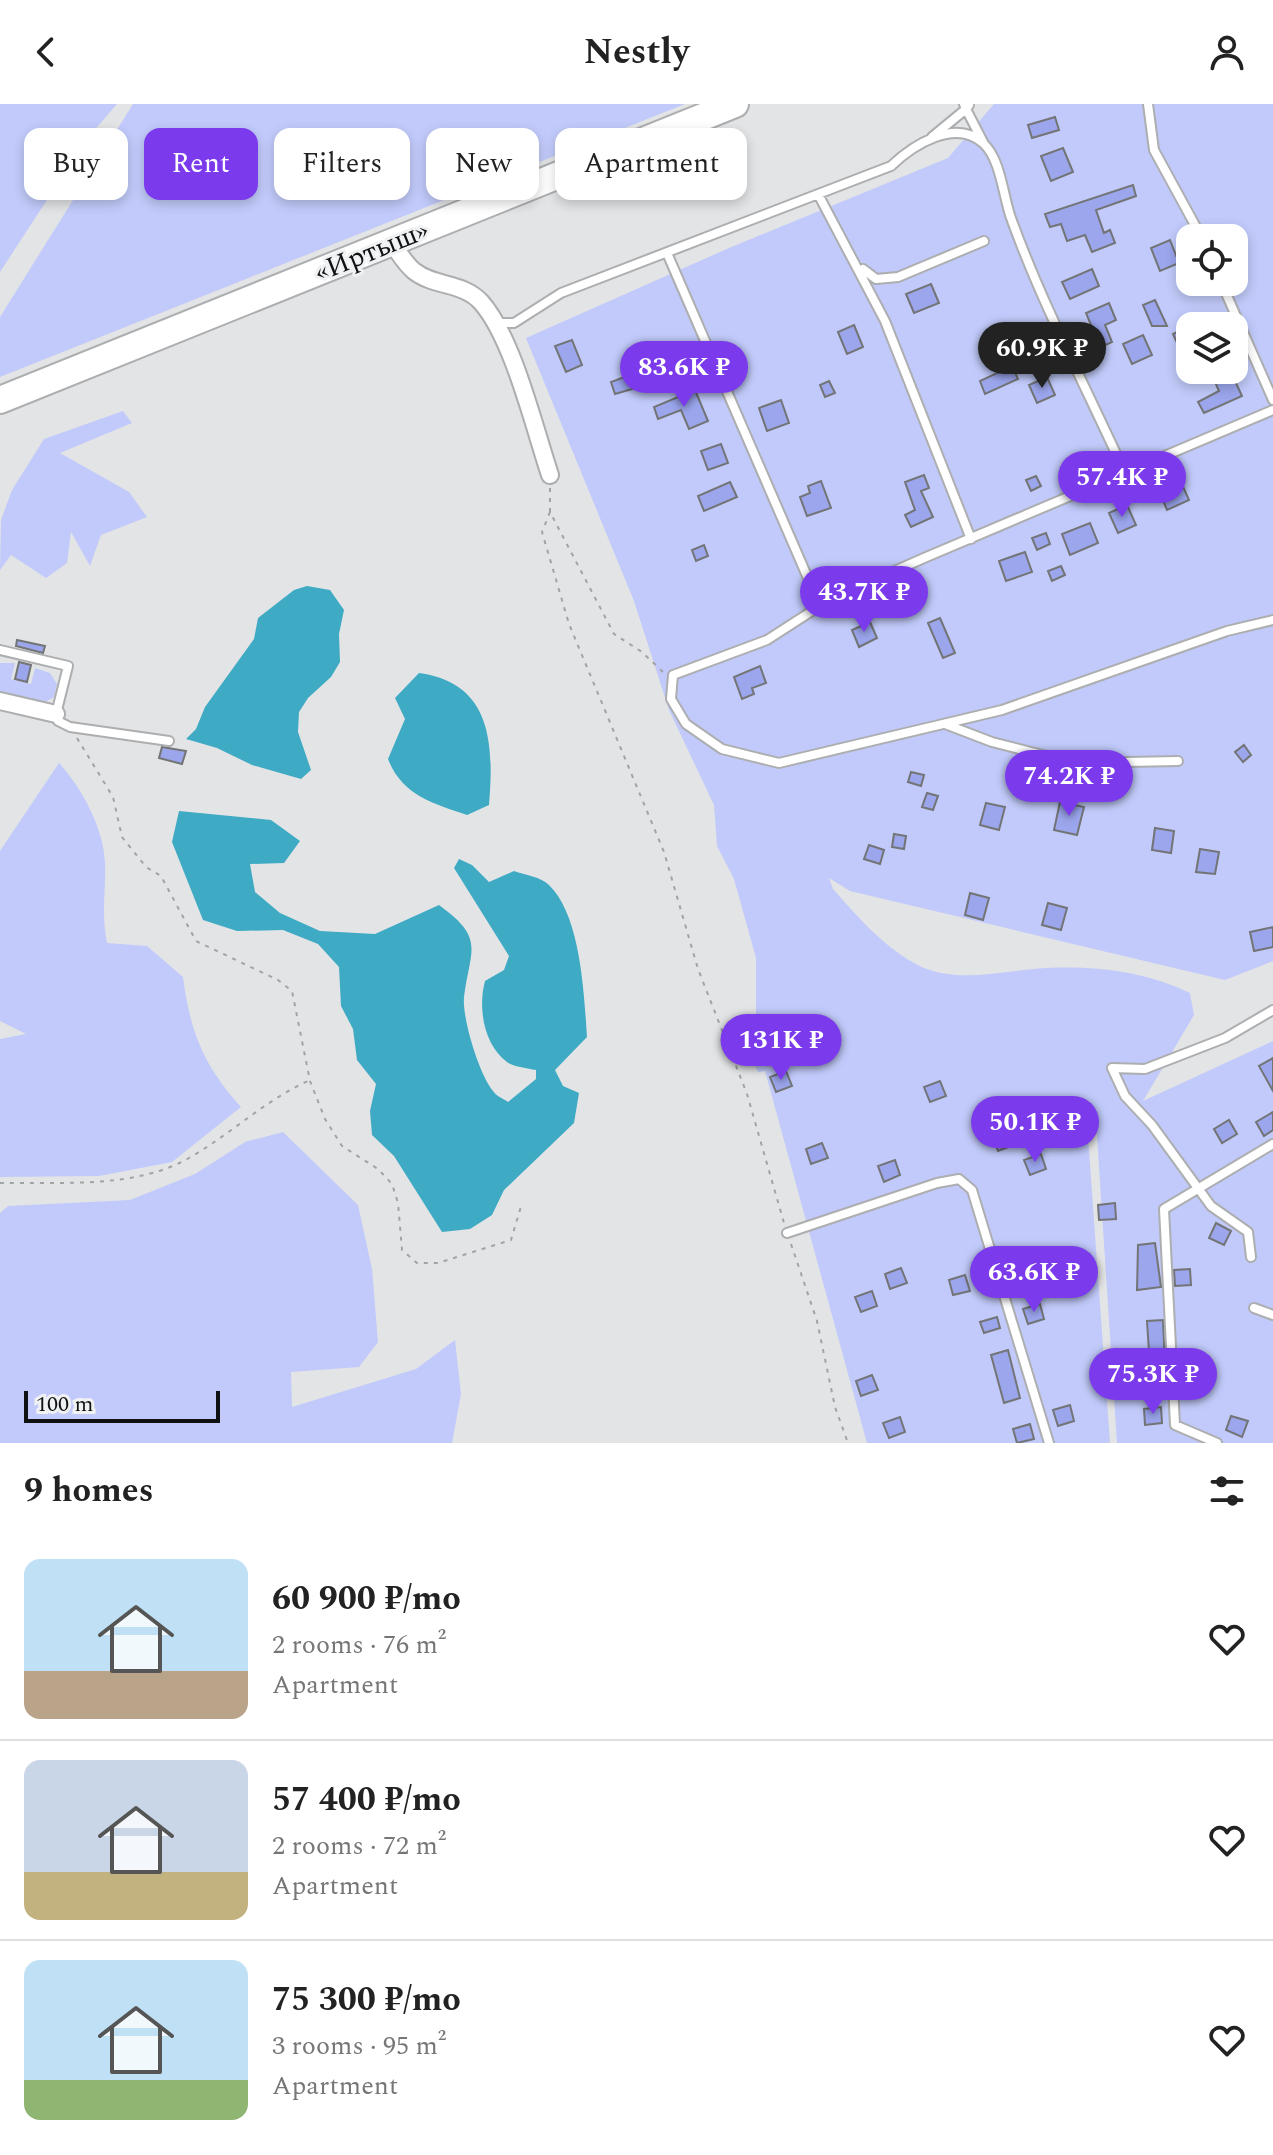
<!DOCTYPE html>
<meta charset="utf-8">
<style>
:root{--surface:#fff;--page:#f2f2f2;--text:#222;--muted:#767676;--line:#e0e0e0;--accent:#7c3aed}
body{margin:0;font-family:Spectral,serif;background:var(--page);color:var(--text);height:100vh;display:flex;flex-direction:column;font-size:30px;white-space:nowrap}
*{box-sizing:border-box;margin:0}
p{font-size:26px;color:var(--muted)}
.icon{flex:none;width:44px;height:44px;fill:none;stroke:currentColor;stroke-width:2;stroke-linecap:round;stroke-linejoin:round}
.map{position:relative;height:1339px;overflow:hidden}
.sheet{display:flex;flex-direction:column;background:var(--surface);flex:1}
.sheet>*{flex:none}
.hud{position:absolute;left:24px;top:24px;width:800px;height:72px;display:flex;gap:16px}
.tools{position:absolute;left:1176px;top:120px;display:grid;gap:16px}
.tools a{display:grid;place-items:center;width:72px;height:72px;border-radius:16px;background:var(--surface);box-shadow:0 4px 12px #0003;font-size:40px}
.scale{position:absolute;left:24px;bottom:20px;width:196px;box-sizing:border-box;padding-left:8px;border:4px solid #101111;border-top:0;font-size:22px;line-height:28px;white-space:nowrap;color:#101111;-webkit-text-stroke:6px #f0f1f3;paint-order:stroke}
.price{position:absolute;translate:-50% -68px;padding:0 18px;border-radius:28px;background:var(--accent);color:#fff;font-size:26px;line-height:52px;filter:drop-shadow(0 2px 4px #0008)}
.price::after{content:'';position:absolute;left:50%;top:48px;width:24px;height:18px;margin-left:-12px;background:inherit;clip-path:polygon(0 0,100% 0,50% 100%)}
.price.active{background:#222;color:#fff}
ul{padding:0;list-style:none}
li{display:flex;align-items:center;gap:24px;height:200px;padding:0 24px}
li+li{border-top:2px solid var(--line)}
li span{display:grid;place-items:center;flex:none;width:224px;height:160px;border-radius:16px;color:#555}
li>.icon{margin-inline-start:auto}
span .icon{width:96px;height:96px;fill:#fffc;stroke-width:1}
li b{font-size:34px}
h2{display:flex;justify-content:space-between;align-items:center;height:96px;padding:0 24px;font-size:34px}
.tag{padding:0 28px;border-radius:16px;background:var(--surface);box-shadow:0 4px 12px #0003;font-size:28px;line-height:72px}
.tag.active{background:var(--accent);color:#fff}
header{display:flex;justify-content:space-between;align-items:center;height:104px;padding:0 24px;background:var(--surface);font-size:36px;font-weight:700}
.map>svg:first-child{display:block}
.green{fill:#c1cafa;fill-rule:evenodd}
.water{fill:#3eaac4}
.building{fill:#9ba6ed;stroke:#737475;stroke-width:2}
.lines{fill:none;stroke-linecap:round;stroke-linejoin:round}
.service-casing{stroke:#adaeb0;stroke-width:12}
.minor-casing{stroke:#adaeb0;stroke-width:20}
.trunk-casing{stroke:#adaeb0;stroke-width:30}
.path{stroke:#a2a3a5;stroke-width:2;stroke-dasharray:4 6;stroke-linecap:butt}
.service{stroke:#fff;stroke-width:8}
.minor{stroke:#fff;stroke-width:16}
.trunk{stroke:#fff;stroke-width:26}
.labels{text-anchor:middle;stroke-width:6;stroke-linejoin:round;paint-order:stroke}
.street-label{font-size:28px;fill:#101111;stroke:#f0f1f3}
</style>
<header><svg class="icon" aria-label="back" viewBox="0 0 24 24"><path d="M15 5l-7 7 7 7"/></svg>Nestly<svg class="icon" aria-label="person" viewBox="0 0 24 24"><circle cx="12" cy="8" r="4"/><path d="M4 21q1-7 8-7t8 7"/></svg></header>
<div class="map">
<svg width="1273" height="1339" viewBox="0 0 1273 1339">
<rect width="100%" height="100%" fill="#e3e4e6"/>
<path class="green" d="M0,0H117L86,36L0,168Z
M133,0H685L0,273V213Z
M994,0H1273V857L1225,876L850,787L829,774L833,785C857,812 882,841 914,859C954,882 1003,866 1046,864C1097,862 1143,867 1190,889L1194,911L1143,997L1273,937V1339H1117L1096,1017L1087,1019L1110,1339H867L765,967L758,968L751,952L756,912V854L734,775L717,742L714,701L669,606L634,497L526,234L729,144L948,54ZM1190,134H1234V178H1190ZM1190,222H1234V266H1190Z
M123,307L132,319L60,349L129,388L147,413L101,431L90,462L71,428L67,459L46,474L11,451L0,466L1,416L12,386L44,335Z
M0,559H15L11,575L31,580L35,564L50,569L57,580L54,593L42,600L0,591Z
M59,659C81,683 104,724 105,759C106,788 101,809 107,839L147,842L183,873C190,928 204,962 241,1003L172,1058L99,1072L0,1073V935L26,930L0,917V747Z
M283,1028L358,1101L372,1165L378,1238L359,1263L291,1268L292,1303L416,1265L455,1236L461,1290L452,1339H0V1109L8,1102L130,1096L195,1070L245,1038Z"/>
<path class="water" d="M307,482L330,486L344,506L339,530L340,558L331,573L308,594L299,608L298,628L311,666L301,675L252,661L217,644L186,635L196,625L205,603L254,535L258,514L294,486Z
M419,569C492,579 494,640 489,701L467,711C432,699 402,691 388,655L405,615L395,594Z
M179,707L271,716L300,737L284,759L250,760L255,788L280,809L320,827L375,830L439,801C486,835 470,845 464,893C462,914 479,970 493,987C496,992 504,995 508,998L536,975V966C527,964 514,963 507,958C483,940 478,903 485,877L504,866L509,852L454,764L459,755L472,761L489,778L514,767C525,771 541,773 549,781C581,812 584,890 587,933L555,966L563,982L579,989L574,1019L504,1086L492,1111L470,1125L442,1128L394,1052L372,1031L370,1007L376,980L357,956L353,925L341,902L339,863L318,840L283,826L237,827L203,816L172,738Z"/>
<path class="building" d="M1055,13L1059,26L1032,34L1028,21Z
M1063,44L1073,68L1051,77L1041,52Z
M1133,81L1136,92L1096,106L1104,129L1110,126L1115,139L1092,148L1085,131L1067,137L1061,120L1050,123L1045,110Z
M1170,136L1179,159L1160,167L1151,144Z
M1092,165L1099,182L1070,195L1062,178Z
M931,180L939,199L914,209L906,190Z
M1155,196L1167,222H1152L1143,201Z
M1109,199L1116,216L1105,221L1112,238L1093,247L1089,237L1096,233L1086,209Z
M854,221L863,243L847,250L838,228Z
M1190,222V247L1182,250L1173,230Z
M1143,231L1152,251L1132,260L1123,240Z
M1029,233L1036,250L1019,257L1012,240Z
M572,236L582,261L566,268L555,242Z
M1012,262L1018,275L985,290L980,277Z
M1221,266H1230L1242,292L1204,309L1198,298L1219,287L1212,271Z
M627,272L632,285L615,290L611,278Z
M1047,273L1055,291L1037,299L1029,281Z
M829,277L835,289L825,293L820,281Z
M695,286L708,317L689,325L681,306L658,315L654,303Z
M781,296L789,319L767,327L759,304Z
M721,340L728,359L708,366L701,347Z
M924,371L929,384L921,387L933,413L911,423L905,411L915,406L905,378Z
M1036,372L1041,382L1031,387L1026,376Z
M821,377L831,404L807,412L800,393L810,389L808,382Z
M730,378L737,393L704,407L698,392Z
M1181,378L1189,396L1167,406L1159,387Z
M1127,401L1136,421L1118,429L1109,409Z
M1090,419L1098,439L1070,451L1062,430Z
M1046,429L1050,440L1037,446L1032,434Z
M704,441L708,452L696,457L692,446Z
M1025,448L1032,468L1006,477L999,457Z
M1061,462L1065,471L1052,477L1048,467Z
M940,514L955,549L943,554L928,519Z
M870,518L877,534L859,543L852,526Z
M17,536L45,542L43,549L16,542Z
M19,558L31,561L27,578L15,575Z
M760,562L766,579L752,584L754,590L742,595L734,573Z
M1244,641L1251,651L1243,658L1235,648Z
M162,643L186,647L182,660L159,654Z
M911,668L924,671L921,682L908,678Z
M927,689L938,692L933,706L922,703Z
M1060,698L1084,703L1077,731L1054,726Z
M986,699L1005,703L999,726L980,721Z
M1155,724L1174,727L1171,749L1152,746Z
M894,730L906,732L904,745L892,743Z
M869,741L884,746L880,760L864,755Z
M1200,745L1219,748L1215,770L1196,768Z
M970,789L989,794L983,816L965,811Z
M1048,799L1067,804L1061,826L1042,821Z
M1273,823V843L1254,847L1250,828Z
M1273,954V987L1259,962Z
M786,967L792,982L776,988L770,973Z
M940,977L946,992L930,998L924,983Z
M1273,1008V1026L1264,1032L1256,1018Z
M1229,1016L1237,1030L1222,1039L1214,1025Z
M1008,1026L1014,1041L998,1047L992,1032Z
M822,1039L828,1054L811,1060L806,1045Z
M1041,1050L1046,1065L1030,1071L1024,1056Z
M895,1056L900,1071L884,1078L878,1062Z
M1115,1099L1116,1115L1099,1116L1098,1101Z
M1216,1119L1231,1127L1224,1141L1209,1134Z
M1155,1139L1161,1183L1137,1186L1138,1141Z
M1040,1163L1045,1178L1029,1184L1023,1169Z
M901,1164L907,1179L890,1185L885,1170Z
M1190,1165L1191,1181L1175,1182L1174,1166Z
M965,1171L970,1187L953,1191L949,1176Z
M872,1187L877,1202L861,1208L855,1193Z
M1040,1200L1044,1215L1028,1220L1023,1205Z
M997,1213L1000,1224L984,1229L980,1218Z
M1163,1216L1165,1263L1150,1264L1147,1217Z
M1008,1246L1020,1294L1004,1299L991,1251Z
M872,1271L878,1286L861,1292L856,1277Z
M1070,1301L1074,1317L1058,1322L1053,1306Z
M1161,1303L1162,1319L1145,1321L1144,1305Z
M1231,1312L1248,1317L1242,1333L1226,1326Z
M900,1313L905,1328L889,1334L883,1319Z
M1030,1320L1034,1335L1017,1339L1013,1325Z"/>
<g class="lines">
<defs>
<path id="service" d="M1148,0L1154,46L1202,134
M969,1L966,5L983,38
M932,33L966,5L964,0
M818,90L885,217L971,435
M667,149L820,502
M863,165L876,175L898,173L984,137
M1221,178L1273,296
M496,219H514L561,189L891,62C913,41 955,14 983,39C1001,55 1003,92 1011,114C1042,200 1086,283 1124,367
M1273,306L924,454L829,496L767,536L673,571L671,595L686,620L722,645L779,659L1002,606L1227,527L1273,516
M0,546L68,562L56,610L58,617L70,623L169,637
M945,620L992,638L1074,659L1178,657
M787,1129L937,1079L959,1075L972,1086L1049,1339
M1251,1153L1248,1128L1211,1102L1152,1021L1125,992L1112,964L1145,965L1225,934L1273,906
M1254,1204L1273,1211
M1217,1339L1175,1321L1164,1105L1273,1040"/>
<path id="minor" d="M391,138C398,147 405,160 414,167C434,183 463,178 481,198C513,234 534,323 550,371
M0,597L56,610"/>
<path id="trunk" d="M0,296L735,0"/>
</defs>
<use href="#service" class="service-casing"/>
<use href="#minor" class="minor-casing"/>
<use href="#trunk" class="trunk-casing"/>
<path class="path" d="M550,384V408L614,530L642,548L664,569
M550,408L542,428L569,520L664,748L698,865L747,990L784,1119
M77,634L113,693L122,733L146,763L161,772L196,837L278,876L292,887L310,977L325,1015L342,1042L378,1065L392,1080L398,1099L402,1146L417,1159H438L511,1136L522,1099
M0,1079C60,1078 135,1085 189,1054C231,1030 264,997 308,977
M791,1140L817,1217L835,1303L848,1339"/>
<use href="#service" class="service"/>
<use href="#minor" class="minor"/>
<use href="#trunk" class="trunk"/>
</g>
<g class="labels">
<g class="street-label">
<text transform="translate(371 146) rotate(-22)" y="10">«Иртыш»</text>
</g>
</g>
</svg>
<div class="tools">
<a><svg class="icon" aria-label="locate" viewBox="0 0 24 24"><circle cx="12" cy="12" r="6"/><path d="M12 2v4M12 18v4M2 12h4M18 12h4"/></svg></a>
<a><svg class="icon" aria-label="layers" viewBox="0 0 24 24"><path d="M12 4l9 5-9 5-9-5zM3 14l9 5 9-5"/></svg></a>
</div>
<div class="scale">100 m</div>
<b class="price active" style="left:1042px;top:286px">60.9K ₽</b>
<b class="price" style="left:684px;top:305px">83.6K ₽</b>
<b class="price" style="left:1122px;top:415px">57.4K ₽</b>
<b class="price" style="left:864px;top:530px">43.7K ₽</b>
<b class="price" style="left:1069px;top:714px">74.2K ₽</b>
<b class="price" style="left:781px;top:978px">131K ₽</b>
<b class="price" style="left:1035px;top:1060px">50.1K ₽</b>
<b class="price" style="left:1034px;top:1210px">63.6K ₽</b>
<b class="price" style="left:1153px;top:1312px">75.3K ₽</b>
<div class="hud">
<a class="tag">Buy</a>
<a class="tag active">Rent</a>
<a class="tag">Filters</a>
<a class="tag">New</a>
<a class="tag">Apartment</a>
</div>
</div>
<section class="sheet">
<h2>9 homes<svg class="icon" aria-label="filters" viewBox="0 0 24 24"><path d="M4 7h16M4 17h16"/><circle cx="9" cy="7" r="2"/><circle cx="15" cy="17" r="2"/></svg></h2>
<ul>
<li><span style="background:linear-gradient(#bfe0f5 70%,#b9a48a 0)"><svg class="icon" aria-label="home" viewBox="0 0 24 24"><path d="M3 11l9-7 9 7M6 9v11h12V9"/></svg></span><div><b>60 900 ₽/mo</b><p>2 rooms · 76 m²</p><p>Apartment</p></div><svg class="icon" aria-label="heart" viewBox="0 0 24 24"><path d="M12 20l-8-8c-3-5 5-10 8-4 3-6 11-1 8 4z"/></svg></li>
<li><span style="background:linear-gradient(#c9d6e8 70%,#c2b280 0)"><svg class="icon" aria-label="home" viewBox="0 0 24 24"><path d="M3 11l9-7 9 7M6 9v11h12V9"/></svg></span><div><b>57 400 ₽/mo</b><p>2 rooms · 72 m²</p><p>Apartment</p></div><svg class="icon" aria-label="heart" viewBox="0 0 24 24"><path d="M12 20l-8-8c-3-5 5-10 8-4 3-6 11-1 8 4z"/></svg></li>
<li><span style="background:linear-gradient(#bfe0f5 75%,#8fb573 0)"><svg class="icon" aria-label="home" viewBox="0 0 24 24"><path d="M3 11l9-7 9 7M6 9v11h12V9"/></svg></span><div><b>75 300 ₽/mo</b><p>3 rooms · 95 m²</p><p>Apartment</p></div><svg class="icon" aria-label="heart" viewBox="0 0 24 24"><path d="M12 20l-8-8c-3-5 5-10 8-4 3-6 11-1 8 4z"/></svg></li>
</ul>
</section>
